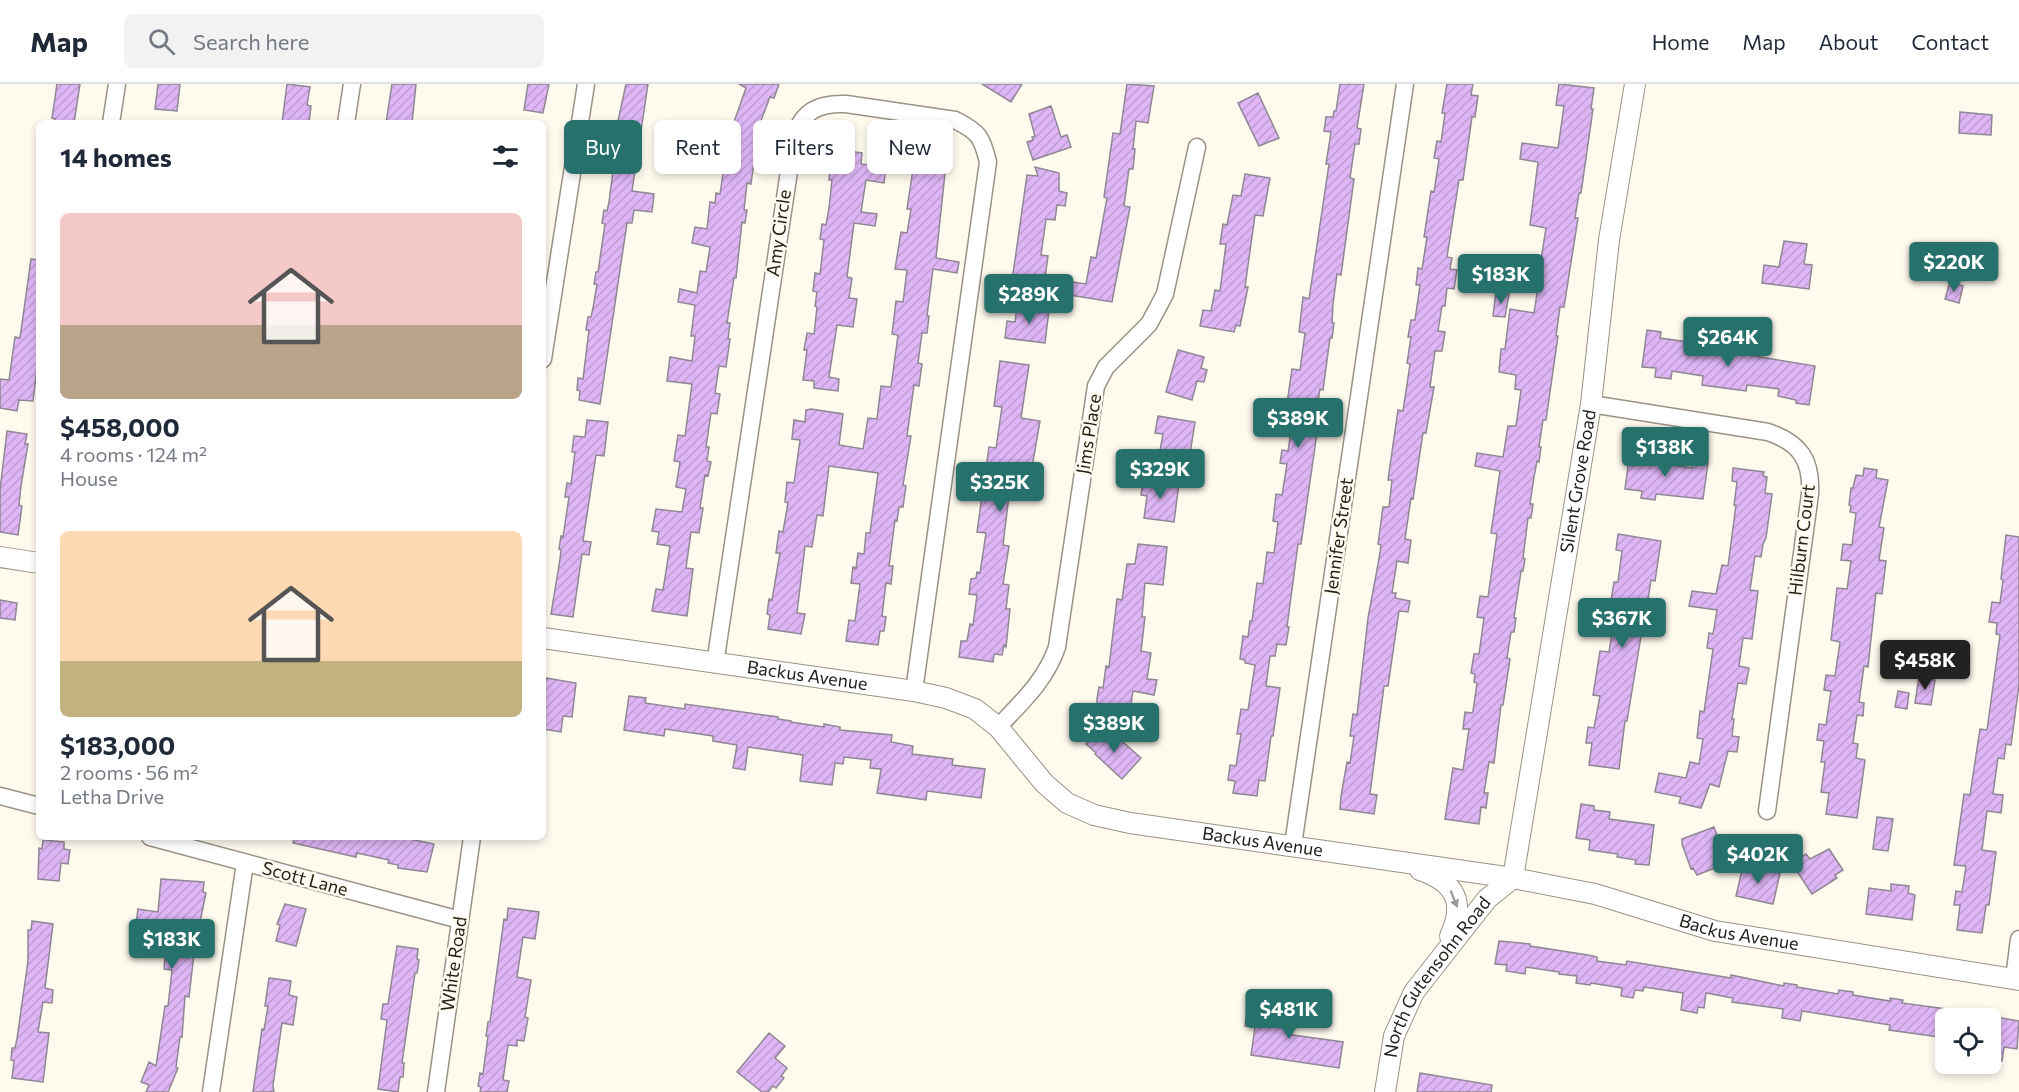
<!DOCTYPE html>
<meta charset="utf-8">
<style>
:root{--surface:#fff;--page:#f2f2f3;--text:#1f2937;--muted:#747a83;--line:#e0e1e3;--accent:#27716c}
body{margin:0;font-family:Commissioner,sans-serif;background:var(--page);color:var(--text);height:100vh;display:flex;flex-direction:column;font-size:22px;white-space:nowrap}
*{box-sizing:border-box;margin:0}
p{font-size:20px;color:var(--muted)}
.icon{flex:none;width:33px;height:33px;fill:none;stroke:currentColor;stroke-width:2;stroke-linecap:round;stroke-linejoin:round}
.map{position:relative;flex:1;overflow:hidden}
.drawer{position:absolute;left:36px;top:36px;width:510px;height:720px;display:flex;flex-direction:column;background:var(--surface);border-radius:9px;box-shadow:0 3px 9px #0003}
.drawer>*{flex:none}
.banner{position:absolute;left:564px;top:36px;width:570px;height:54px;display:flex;gap:12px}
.fabs{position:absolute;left:1935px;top:924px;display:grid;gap:12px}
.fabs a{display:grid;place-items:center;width:66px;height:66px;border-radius:9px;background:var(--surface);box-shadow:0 3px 9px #0003;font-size:30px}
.price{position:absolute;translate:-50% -51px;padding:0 14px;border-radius:6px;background:var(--accent);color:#fff;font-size:20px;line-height:39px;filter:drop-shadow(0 2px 3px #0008)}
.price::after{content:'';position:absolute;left:50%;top:36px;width:18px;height:14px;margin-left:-9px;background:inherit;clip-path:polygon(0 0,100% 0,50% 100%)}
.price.current{background:#222;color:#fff}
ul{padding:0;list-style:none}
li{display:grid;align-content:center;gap:12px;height:318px;padding:0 24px}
li span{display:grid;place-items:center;height:186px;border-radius:9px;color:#555}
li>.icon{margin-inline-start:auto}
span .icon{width:108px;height:108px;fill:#fffc;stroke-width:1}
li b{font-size:26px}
h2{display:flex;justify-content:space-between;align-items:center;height:72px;padding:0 24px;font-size:26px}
.pill{padding:0 21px;border-radius:9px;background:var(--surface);box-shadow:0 3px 9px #0003;font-size:21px;line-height:54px}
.pill.current{background:var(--accent);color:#fff}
header{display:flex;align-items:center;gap:36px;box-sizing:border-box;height:84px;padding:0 30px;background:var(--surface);border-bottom:2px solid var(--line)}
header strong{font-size:28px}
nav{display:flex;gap:33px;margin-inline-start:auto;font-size:21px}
.search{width:420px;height:54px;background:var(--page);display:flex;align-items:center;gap:15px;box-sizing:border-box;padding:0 21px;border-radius:9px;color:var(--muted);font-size:22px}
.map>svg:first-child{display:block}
.building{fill:url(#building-hatch);stroke:#8f8794;stroke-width:1.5}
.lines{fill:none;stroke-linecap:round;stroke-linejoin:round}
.minor-casing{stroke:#999385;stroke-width:19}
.tertiary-casing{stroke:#999385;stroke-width:22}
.minor{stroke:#fff;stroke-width:16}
.tertiary{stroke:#fff;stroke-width:20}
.oneway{fill:#9c9b98}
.labels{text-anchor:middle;stroke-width:5;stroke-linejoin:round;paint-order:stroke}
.street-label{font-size:18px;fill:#23211b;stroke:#fffaee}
</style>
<header>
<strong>Map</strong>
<div class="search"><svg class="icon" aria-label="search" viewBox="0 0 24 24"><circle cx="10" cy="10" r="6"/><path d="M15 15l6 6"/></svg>Search here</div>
<nav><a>Home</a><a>Map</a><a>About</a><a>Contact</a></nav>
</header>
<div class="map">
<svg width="2019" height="1008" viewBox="0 0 2019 1008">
<defs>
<pattern id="building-hatch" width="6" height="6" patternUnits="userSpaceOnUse" patternTransform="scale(1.5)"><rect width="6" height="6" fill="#deb6f5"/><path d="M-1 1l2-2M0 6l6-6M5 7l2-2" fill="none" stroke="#be9cd1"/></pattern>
</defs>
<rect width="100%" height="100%" fill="#fffaee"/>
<path class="building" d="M57,0H80L74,39H54L55,35L52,34Z
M158,0H180L177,27L155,25Z
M287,0L310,3L307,21L311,22L309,39H282Z
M392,0H416L412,39H386Z
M528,0H549L543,29L524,26Z
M626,0H648L632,107L654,110L652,128L634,126L632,139H627L600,320L579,316L580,307L577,306L578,294L583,295L589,246H586L588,233H591L593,224L597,200H594L596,188H598L605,140L602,139L604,126L607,127L609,118L613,87H610L612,74H615L620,37H618Z
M739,0H779L774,14L770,13L759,42L751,100L747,99L744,126H747L745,139L742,138L736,194H734L727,239H730L728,255H730L726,283L719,282L715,309L720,310L717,330L711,329L706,363H709L707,377L711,378L708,392L705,391L700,424H703L699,449L691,448L686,484L693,485L687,532L652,527L656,505L663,506L670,462L657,460L659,448L652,447L656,425L682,428L686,405L676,403L680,378L674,377L678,351L685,352L692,300L667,297L670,273L692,277L695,252H691L695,221L678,218L680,205L697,209L700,187L706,188L710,163L692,159L695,143L707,145L710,118L715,119L716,109L720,110L726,69L719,68L722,45L729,46L731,37L734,38L746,4Z
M982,0H1022L1011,18Z
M1127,0L1154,2L1148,39L1136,37L1133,65H1135L1133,85H1129L1124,122L1130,123L1112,218L1057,209V212L1042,210L1044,201L1012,197L1027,91L1038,92L1035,83L1059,89V107L1067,109L1065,122L1057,121L1055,136L1046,135L1041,171L1048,172L1045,194L1086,200L1091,173L1096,174L1107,114L1104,113L1113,49L1120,50Z
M1340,0H1364L1357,44L1361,45L1359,60H1355L1350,94L1354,95L1341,191L1337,190L1333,220L1332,239H1334L1332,254H1330L1323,306L1320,305L1313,349H1317L1301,460H1298L1287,543H1289L1286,561L1277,560L1275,572H1270L1266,602L1280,604L1273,652H1271L1265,697L1259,696L1257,712L1233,709L1235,697L1228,696L1230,681L1236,682L1241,650H1237L1241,625L1248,626L1255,581L1245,579V576L1240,575L1243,552L1248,553L1250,537H1252L1257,499L1263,500L1267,468L1274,469L1278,438L1273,437L1276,410L1282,411L1287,380L1280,379L1282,366L1288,367L1294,327L1286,326L1292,285L1300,286L1305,249L1299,248L1303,213L1309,215L1329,80H1326L1331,48L1324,47L1326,33H1333L1334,27H1336Z
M1447,0H1473L1471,11L1478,12L1475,33H1472L1463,96H1459L1447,173L1452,174L1450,185L1457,186L1454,205L1447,204L1445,222H1442L1438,247L1445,248L1442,267H1435L1430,303H1434L1426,349H1423L1413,415L1411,414L1405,455L1411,456L1408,479L1397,477L1392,509H1396L1395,514L1410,517L1408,528L1399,527L1388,602H1384L1370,710L1377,711L1374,730L1340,725L1341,712L1347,678L1350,679L1354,652H1350L1353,630L1357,631L1368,534L1379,475L1381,461L1378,460L1383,423H1389L1392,396H1388L1398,326L1403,327L1410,280L1407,279L1411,253H1408L1411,236H1415L1420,201H1416L1418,184L1422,185L1427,153H1424L1431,107L1434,108L1439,75L1434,74L1437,57L1441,58L1445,29H1442Z
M1559,0L1594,4L1591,25H1593L1581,109H1579L1575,134H1578L1564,223H1560L1556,252H1558L1546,336H1543L1539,363H1541L1539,378L1537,377L1534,393L1530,420H1533L1531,434H1528L1523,474L1525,475L1523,487H1521L1514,534H1516L1514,548H1511L1507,574L1510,575L1503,621H1501L1494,679L1489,678L1484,709H1488L1486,724L1481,723L1479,740L1445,735L1453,684L1463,686L1469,645H1463L1465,628L1472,629L1473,627L1477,599L1474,598L1475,590L1471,589L1474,570H1479L1484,534L1477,533L1480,512L1488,513L1497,450L1491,449L1500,387L1475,382L1477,369L1503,373L1508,342H1516L1521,306L1515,305L1516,291L1499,288L1501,265H1505L1510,225L1534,229L1539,196L1525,194L1527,180L1540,182L1546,144L1530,141L1538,78L1520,75L1522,59L1558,64L1564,22L1556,21Z
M1258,9L1279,54L1259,62L1238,19Z
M1051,22L1061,53L1067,51L1071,63L1033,76L1027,58L1033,56L1032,53L1035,52L1029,30Z
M1960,28L1992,31L1991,51L1959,49Z
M832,65L862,69L861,80L886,83L884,99L866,96L861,128L877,130L875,142L854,139L847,193L852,194L849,214L857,215L853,243L837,241L829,293L839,295L838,307L814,304V297L803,296L807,266H804L807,249L814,250L817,223L815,222L817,208L813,207L815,189L820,190L824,156L820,155L822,140L826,141L829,124L832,96H829Z
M921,77L946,80L936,174L959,178L957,189L933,185L927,232H929L927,249H922L918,279L922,280L919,302L914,301L907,352H911L903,401L906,402L903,423H899L897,437L895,436L889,482H893L891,500L886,499L882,532L886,533L884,547H880L878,561L846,557L849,536L855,537L860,500L851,499L853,483L856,484L858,469L864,470L866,449H870L878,389L829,382L823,432L817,431L812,463L805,462L797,529L805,530L801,550L768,545L770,531L767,530L769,515L772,516L780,469H776L779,447L783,448L788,419L785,418L787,398L794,399L800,356L792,355L794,336L805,338L806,326L811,325L843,330L839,361L863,365L868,334L877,335L881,302L891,303L898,251L892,250L896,217L903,218L907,186L895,185L901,148L907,149L911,125H907L913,85L920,86Z
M1245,90L1270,94L1263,132L1255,131L1245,203H1248L1240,242L1236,241L1234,248L1200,242L1203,226L1211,227L1215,206L1220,207L1226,160H1220L1223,140L1227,141L1233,111L1241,112Z
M1784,157L1807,160L1804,180L1812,181L1809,205L1762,199L1764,181L1779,183Z
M31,175L39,176V286L37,285L33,317L19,316L17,327L0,324V295L9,296L15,253L20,254Z
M1950,198L1963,202L1959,219L1945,215Z
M1496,208L1509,210L1505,233L1493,232Z
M1017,222L1049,226L1045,259L1005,254L1007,237L1015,238Z
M1647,246L1661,248L1660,254L1709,261V263L1724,265V267L1815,282L1809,321L1796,319V316L1778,312L1779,305L1747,301L1746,307L1702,301L1703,292L1672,287L1671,295L1655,293L1656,284L1642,283Z
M1178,266L1204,273L1201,284L1207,286L1204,298L1197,297L1192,316L1166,308Z
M1000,277L1029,281L1021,334L1040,337L1028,406L1010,403L1003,461L1009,462L1003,500L1009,501L1006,525H1010L1006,563L1004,561L1002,571L994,570L993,578L959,573L961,557H967L970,540L973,541L977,511L969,510L971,495L976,494L977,488L980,489L986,449L977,448L989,363L996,364L1002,323L994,322Z
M1158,332L1195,338L1189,376L1159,372L1163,350L1155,349Z
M587,336L608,338L604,372L596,371L583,457L591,458L589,471L582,470L573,533L551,530L560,475L561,466L559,465L561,452L563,453L569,413H565L567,399L571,400L575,368H572L574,352L585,353Z
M7,347L27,350L25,360H28L21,402L19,421L22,422L18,451L0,448V406Z
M1630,367L1647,369L1646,378L1692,384L1693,377L1708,379L1703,415L1656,410L1655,416L1641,414L1642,407L1625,405Z
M1733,384L1764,388L1763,392L1767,393L1765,409L1772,410L1766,454L1763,460L1761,473L1755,472L1750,506L1758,507L1752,555L1743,554L1739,582L1749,584L1746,600L1738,599L1732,635H1734L1732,652L1739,653L1737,668L1728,667L1719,703L1710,700L1701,724L1679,719L1681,713L1655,708L1659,689L1686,694L1690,678L1699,680L1703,655L1697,654L1700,627L1704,628L1713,565L1707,564L1709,549L1713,550L1717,526L1689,522L1692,507L1716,510L1722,481L1728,482L1736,421H1734L1737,398L1732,397Z
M1864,384L1877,386L1876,394L1888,396L1879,443L1884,444L1879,476L1886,477L1882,510L1876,509L1868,583L1864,582L1859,618L1864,619L1863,632L1857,631L1853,659L1858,660L1856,674L1865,676L1857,734L1826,730L1829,709L1821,708L1825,678H1821L1824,657L1817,656L1819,640L1826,641L1831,607L1824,606L1826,591L1835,592L1840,558L1831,556L1837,504L1847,505L1851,477L1841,476L1843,460L1852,461L1856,429L1850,428L1851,422L1849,421L1851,404H1853L1856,391L1863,392Z
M1144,395L1179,399L1174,438L1144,434L1147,412L1141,411Z
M1618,450L1661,457L1655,497L1651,496L1646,529L1640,528L1636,551L1641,552L1627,637H1625L1619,685L1589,681L1592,659H1586L1588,643L1594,644L1600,612L1593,611L1600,567L1609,568L1614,536L1608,535L1614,498H1618L1622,467L1616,466Z
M2006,451L2019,453V601L2011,661L2006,660L2004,675L1998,674L1993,710L2003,711L2001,729L1987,727L1982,766L1996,768L1989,821H1986L1982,849L1957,846L1960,821H1954L1956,807L1962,808L1966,782L1954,781L1964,710L1970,711L1980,645L1987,646L2000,551L1996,550L1997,539L1989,538L1992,518L2000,519L2003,496L2001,495Z
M1138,460L1167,463L1163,501L1145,499L1142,533H1145L1141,567L1151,569L1147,595L1157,596L1154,611L1133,607L1130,626L1097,620V615L1099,603L1103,604L1106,582L1109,583L1117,515L1122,516L1127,480H1135Z
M0,516L17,519L15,536L0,534Z
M1919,593L1935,596L1931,621L1915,619Z
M546,594L576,599L572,633L563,632L561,648L543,645V615Z
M1898,607L1909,609L1907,625L1895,623Z
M629,612L646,614L645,619L685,625V620L778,633V635L791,637V638L824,643V640L840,643V646L892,651L891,658L913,662L912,670L953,675L952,681L985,685L981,714L927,707L926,716L877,709L881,685L870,684L871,676L844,673L843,680L835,679L832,701L800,697L803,671L748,663L745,686L733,684L737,661L713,657V652L665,645L664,652L624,646Z
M1097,648L1108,658L1114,650L1141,674L1122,695L1095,670L1096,669L1086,660Z
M1581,720L1594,722V726L1610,728L1609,735L1654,741L1649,781L1635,780L1636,776L1617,773L1618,770L1589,766L1590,756L1576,754Z
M1877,733L1893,735L1888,767L1873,765Z
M1714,743L1720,759L1715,761L1720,773L1717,775L1720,782L1697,791L1693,784L1691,785L1682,760V755Z
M294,753H400L434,760L427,788L398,784V781L388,779L389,776L357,769L356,773L293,759Z
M43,756L64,758V765L70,766L68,780L61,779L59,797L38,795L39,764L42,765Z
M1829,765L1843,786L1835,791L1837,794L1812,810L1792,780L1806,770L1810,775Z
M1743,782L1780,789L1773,820L1736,812Z
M161,795L204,798L203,808L206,809L200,838L183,835L180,868L194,870L189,913L185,912L182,953H180L176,983L178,984L168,1008H146L149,1001L141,998L149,978L156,982L165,922H168L172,886L164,885L167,851L135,846L138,825L158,828Z
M1891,800L1909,802L1908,809L1915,811L1912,836L1866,830L1869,804L1891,807Z
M285,820L306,825L296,862L276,857L280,841L277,840Z
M508,824L539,828L535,855L523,853L517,893L531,896L525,933L528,934L524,957L517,956V962L508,961L503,996L509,997L507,1008H480L481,1003L478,1002L480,989L483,990L488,952H486L488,938H490L504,835L507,836Z
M32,837L53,840L45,904L53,906L52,919L43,918L38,948L49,949L43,998L12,994L14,977L11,976L12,964H15L17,955L28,877V846H31Z
M1499,857L1530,860V862L1588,871L1597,873V877L1626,881L1627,877L1731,894V891L1784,902V899L1797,901V903L1838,910L1839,906L1853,908V911L1890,917V914L1903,916L1902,919L1946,925V954L1889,946L1890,941L1802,927L1800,937L1782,934L1783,925L1732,918L1733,914L1706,909L1704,924L1698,923L1697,929L1681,926L1683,909L1644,903L1643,907L1635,906L1633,914L1621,912L1622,904L1591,899L1590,901L1576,899L1577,892L1559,890V888L1526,883L1525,890L1506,887L1507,881L1495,880Z
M397,862L418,865L417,875L419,876L417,889H415L402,979H404L403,993H400L398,1008L378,1005L387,936L381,935L383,920H388Z
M269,894L291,897L289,911L297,913L293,941L282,939L273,1001L274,1008H253L262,945L264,946L268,922H265Z
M1270,922L1290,925L1286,950L1343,958L1339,984L1251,971L1255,943L1245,942L1247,925L1269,927Z
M1990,932L2019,937L2017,965L2004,963L2002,977L1990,975Z
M769,949L785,962L775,974L787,984L781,992L784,994L776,1004L773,1002L768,1008H762L737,988Z
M1420,989L1492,1001L1491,1008H1417Z"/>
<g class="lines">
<defs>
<path id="minor" d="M111,39L117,0
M346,39L352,0
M543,275L586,0
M1591,320L1768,348C1800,359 1812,376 1810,410L1767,727
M715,580L794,54C802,27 818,19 846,20L955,36C979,48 982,53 988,78L914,607
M998,643C1021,619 1046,596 1057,563L1096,302L1106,283L1149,240L1165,210L1197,63
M0,712L39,722
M150,753L460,836
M1293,761L1405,0
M2014,895L2019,855
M211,1008L245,779
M436,1008L472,753"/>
<g id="tertiary">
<path d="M0,473L39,479"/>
<path id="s1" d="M543,554L914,607L946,614L975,625L998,643L1044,699L1067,719L1094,731L1130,739L1513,794L1595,810L1715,847L2019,896"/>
<path d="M1420,786C1455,798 1466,818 1450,852"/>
<path id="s2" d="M1513,794L1591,320L1609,156L1635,0"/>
<path id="s3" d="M1385,1008L1394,952L1414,908L1487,815L1513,794"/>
</g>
</defs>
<use href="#minor" class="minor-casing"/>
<use href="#tertiary" class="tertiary-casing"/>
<use href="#minor" class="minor"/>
<use href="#tertiary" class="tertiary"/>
</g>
<defs><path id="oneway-solid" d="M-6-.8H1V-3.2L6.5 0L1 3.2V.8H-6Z" transform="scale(1.5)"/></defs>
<use class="oneway" href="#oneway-solid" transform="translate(1454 815) rotate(68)"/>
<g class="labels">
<g class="street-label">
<text transform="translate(779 149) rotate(-82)" y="6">Amy Circle</text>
<text transform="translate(1089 350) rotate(-81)" y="6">Jims Place</text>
<text dy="6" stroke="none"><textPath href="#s2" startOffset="402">Silent Grove Road</textPath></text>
<text transform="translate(1339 452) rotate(-82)" y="6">Jennifer Street</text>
<text transform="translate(1802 456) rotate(-83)" y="6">Hilburn Court</text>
<text dy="6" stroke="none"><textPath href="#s1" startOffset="267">Backus Avenue</textPath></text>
<text dy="6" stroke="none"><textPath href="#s1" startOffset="771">Backus Avenue</textPath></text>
<text transform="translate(305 795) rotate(15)" y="6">Scott Lane</text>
<text dy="6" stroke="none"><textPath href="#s1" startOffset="1257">Backus Avenue</textPath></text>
<text transform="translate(454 880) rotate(-82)" y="6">White Road</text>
<text dy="6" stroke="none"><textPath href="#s3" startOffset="129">North Gutensohn Road</textPath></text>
</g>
</g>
</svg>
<div class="fabs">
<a><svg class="icon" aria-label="locate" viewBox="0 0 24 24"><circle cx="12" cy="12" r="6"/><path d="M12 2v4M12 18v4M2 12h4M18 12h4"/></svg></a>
</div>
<b class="price" style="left:1954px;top:209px">$220K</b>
<b class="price" style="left:1501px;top:221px">$183K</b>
<b class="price" style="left:1029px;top:241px">$289K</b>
<b class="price" style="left:1728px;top:284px">$264K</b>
<b class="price" style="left:1298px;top:365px">$389K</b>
<b class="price" style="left:1665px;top:394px">$138K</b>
<b class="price" style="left:1160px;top:416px">$329K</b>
<b class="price" style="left:1000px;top:429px">$325K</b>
<b class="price" style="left:1622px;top:565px">$367K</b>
<b class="price current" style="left:1925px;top:607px">$458K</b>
<b class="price" style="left:1114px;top:670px">$389K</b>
<b class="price" style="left:1758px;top:801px">$402K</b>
<b class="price" style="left:172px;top:886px">$183K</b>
<b class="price" style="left:1289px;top:956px">$481K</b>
<div class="banner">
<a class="pill current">Buy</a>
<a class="pill">Rent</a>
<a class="pill">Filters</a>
<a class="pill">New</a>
</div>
<section class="drawer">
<h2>14 homes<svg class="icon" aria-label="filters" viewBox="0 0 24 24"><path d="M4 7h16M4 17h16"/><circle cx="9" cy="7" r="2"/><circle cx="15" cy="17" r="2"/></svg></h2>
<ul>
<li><span style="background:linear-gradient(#f6c9c9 60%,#b9a48a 0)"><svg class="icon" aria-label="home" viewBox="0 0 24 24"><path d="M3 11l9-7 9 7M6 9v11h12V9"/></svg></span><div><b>$458,000</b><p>4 rooms · 124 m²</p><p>House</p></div></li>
<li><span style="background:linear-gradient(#ffd9b3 70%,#c2b280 0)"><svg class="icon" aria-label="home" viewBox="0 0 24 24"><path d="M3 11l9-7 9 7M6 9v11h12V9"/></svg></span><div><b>$183,000</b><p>2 rooms · 56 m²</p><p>Letha Drive</p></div></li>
</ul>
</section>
</div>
